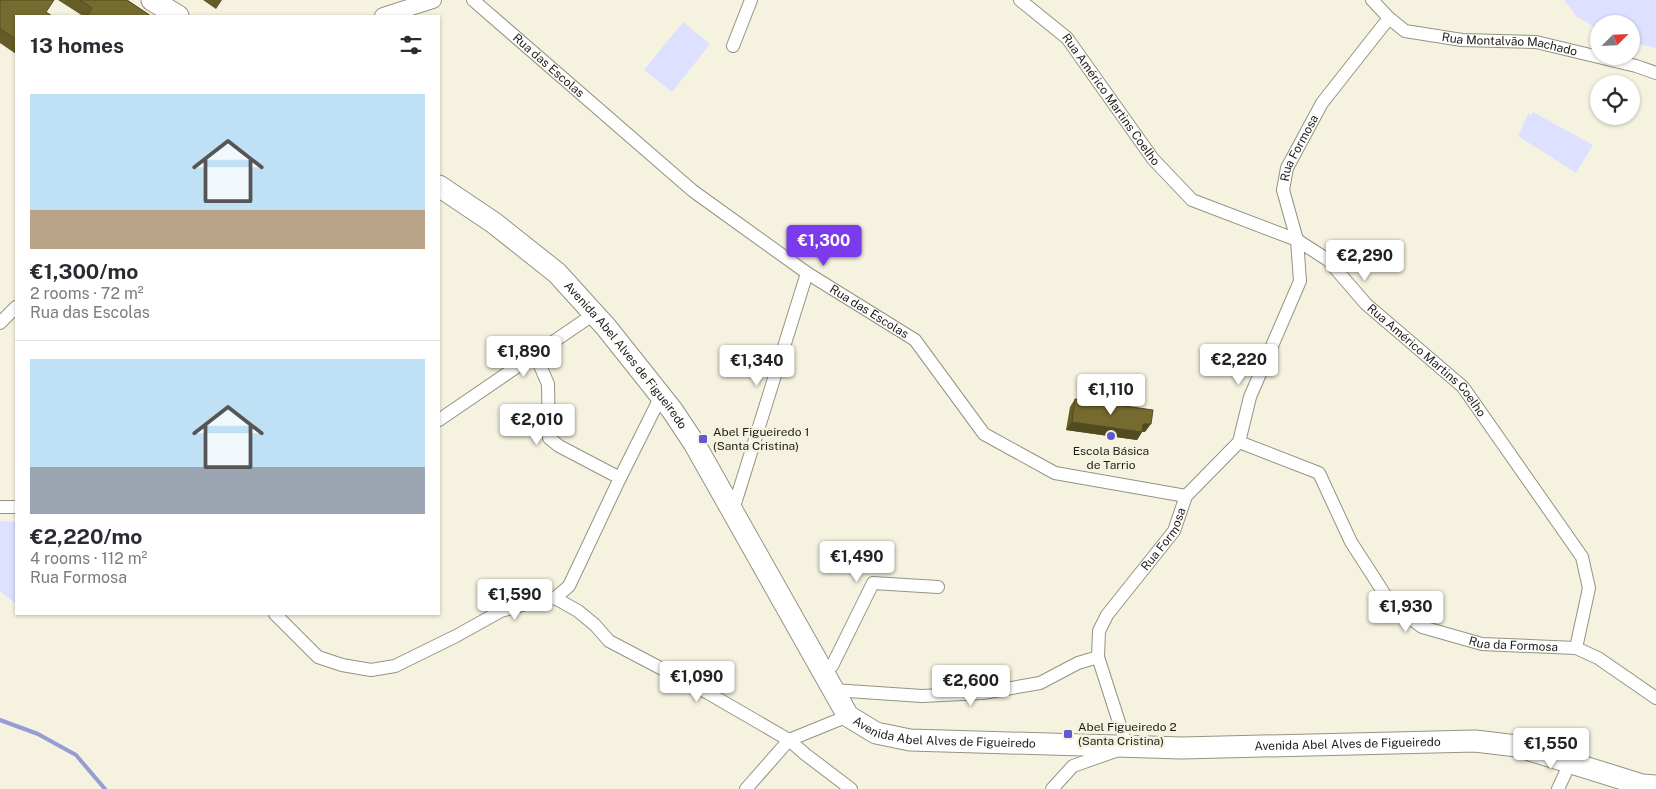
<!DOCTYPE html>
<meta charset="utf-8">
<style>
:root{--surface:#fff;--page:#f2f2f3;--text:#2b2b33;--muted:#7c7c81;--line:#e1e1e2;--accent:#7c3aed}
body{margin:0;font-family:"Public Sans",sans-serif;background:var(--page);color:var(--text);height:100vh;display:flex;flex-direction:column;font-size:19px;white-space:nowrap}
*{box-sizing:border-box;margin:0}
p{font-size:16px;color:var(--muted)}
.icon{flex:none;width:28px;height:28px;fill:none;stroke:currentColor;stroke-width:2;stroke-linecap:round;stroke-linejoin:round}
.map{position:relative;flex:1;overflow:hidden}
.side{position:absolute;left:15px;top:15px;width:425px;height:600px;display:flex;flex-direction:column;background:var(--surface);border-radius:0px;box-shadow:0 1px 4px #0004}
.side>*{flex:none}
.needle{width:32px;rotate:66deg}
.controls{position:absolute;left:1590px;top:15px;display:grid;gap:10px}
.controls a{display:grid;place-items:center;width:50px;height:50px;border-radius:50%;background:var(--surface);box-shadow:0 1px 4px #0004;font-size:25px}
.price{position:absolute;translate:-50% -42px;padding:0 11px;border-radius:5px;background:#fff;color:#222;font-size:16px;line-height:32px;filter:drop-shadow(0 1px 2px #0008)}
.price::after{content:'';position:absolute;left:50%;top:30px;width:15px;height:11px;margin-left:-8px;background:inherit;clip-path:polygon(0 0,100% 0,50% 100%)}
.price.current{background:var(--accent);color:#fff}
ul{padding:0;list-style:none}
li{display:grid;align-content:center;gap:10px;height:265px;padding:0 15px}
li+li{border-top:1px solid var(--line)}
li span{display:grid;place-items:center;height:155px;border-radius:0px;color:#555}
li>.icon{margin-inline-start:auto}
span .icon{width:90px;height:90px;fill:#fffc;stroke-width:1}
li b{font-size:21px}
h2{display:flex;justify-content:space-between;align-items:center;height:60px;padding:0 15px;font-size:21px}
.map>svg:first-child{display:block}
.green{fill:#dde0ff}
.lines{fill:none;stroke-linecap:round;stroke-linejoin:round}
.stream{stroke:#989cd4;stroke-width:4}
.minor-casing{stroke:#969383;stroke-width:14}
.tertiary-casing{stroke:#969383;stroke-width:18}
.primary-casing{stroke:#969383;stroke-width:23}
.minor{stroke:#fff;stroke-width:12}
.tertiary{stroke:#fff;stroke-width:16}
.primary{stroke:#fff;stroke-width:21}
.wall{fill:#655c28}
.shaded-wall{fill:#524b20}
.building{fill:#756b2e;stroke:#524b20}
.poi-dot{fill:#6059d1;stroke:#f5f2e0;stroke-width:2}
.labels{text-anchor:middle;stroke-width:5;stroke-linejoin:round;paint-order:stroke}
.street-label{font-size:12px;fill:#1d1c16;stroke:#f5f2e0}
.poi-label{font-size:12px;fill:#1d1c16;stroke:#f5f2e0;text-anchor:start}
</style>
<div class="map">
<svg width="1656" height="789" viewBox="0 0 1656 789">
<rect width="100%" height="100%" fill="#f5f2e0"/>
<path class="green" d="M1564,0H1656V48L1631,42V24H1599V30L1576,16Z
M683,22L710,44L672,92L644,70Z
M1533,112L1593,145L1576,173L1518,136L1528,114L1531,115Z
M0,521L16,522V604L0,591Z"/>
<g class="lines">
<path class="stream" d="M0,720L38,734L76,755L105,789"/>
<defs>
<g id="minor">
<path id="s1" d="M473,0L693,191L807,273L915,340L984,434L1055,473L1186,496"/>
<path id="s2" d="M1020,0L1067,38L1153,159L1192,200L1297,240L1328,260L1366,304L1463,387L1582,557L1589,588L1576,648"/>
<path id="s3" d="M1372,0L1389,18L1405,31L1462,40L1536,42L1636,66L1656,73"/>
<path d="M733,46L751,0"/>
<path d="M0,323L16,307"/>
<path d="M535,354L548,384L549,438L559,446L620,478"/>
<path d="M439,420L594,314"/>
<path id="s4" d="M1239,442L1319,473L1351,542L1391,604L1422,627L1482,644L1576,648L1598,658L1656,698"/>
<path d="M0,507H16"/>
<path d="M733,510L807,273"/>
<path d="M555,598L578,611L595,625L609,641L708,693L789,740L805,754L851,789"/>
<path d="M275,614L318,657L342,665L371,670L395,666L456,636L501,611L533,602L555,598L569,586L620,478L661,396"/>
<path d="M822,671L832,666L873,583L938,587"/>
<path d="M833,690L922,696L983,693L1040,683L1078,663L1098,657"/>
<path d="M746,789L789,740L848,716"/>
<path id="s5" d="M1052,789L1073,766L1127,747L1098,657L1099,631L1107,615L1174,531L1186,496L1239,442L1250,397L1300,281L1297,240L1283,190L1287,168L1322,103L1389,18"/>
<path d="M1558,789L1570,763"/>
</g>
<path id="tertiary" d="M383,16L433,0"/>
<g id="primary">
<path d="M152,0L178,16"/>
<path id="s6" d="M439,186L494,223L557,273L606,327L672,410L694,443L848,716L876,733L910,740L1182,748L1475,741L1517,746L1642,785L1656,786"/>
</g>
</defs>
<use href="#minor" class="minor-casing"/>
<use href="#tertiary" class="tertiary-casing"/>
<use href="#primary" class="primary-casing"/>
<use href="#minor" class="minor"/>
<use href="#tertiary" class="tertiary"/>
<use href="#primary" class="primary"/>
</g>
<path class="wall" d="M0,0L16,16V54L0,43Z
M58,0H127L151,16H83Z
M203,0H222L216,9Z
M1075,399L1145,432H1142L1137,440L1066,430L1070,407Z"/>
<path class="shaded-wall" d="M1072,422L1142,432L1137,440L1066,430Z
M1143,424H1151L1145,432L1138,431Z"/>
<path class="building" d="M0,0H54L46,12L52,16H16V39L0,29Z
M80,0H127L151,16H87L92,8Z
M1075,399L1153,410L1151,424H1143L1142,432L1072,422Z"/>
<g class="poi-dot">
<circle cx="1111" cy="436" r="5"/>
<rect x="698" y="434" width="10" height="10" rx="2.5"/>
<rect x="1063" y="729" width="10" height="10" rx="2.5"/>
</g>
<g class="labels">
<g class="street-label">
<text dy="4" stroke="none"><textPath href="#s3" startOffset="151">Rua Montalvão Machado</textPath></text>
<text dy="4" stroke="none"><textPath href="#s1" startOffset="100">Rua das Escolas</textPath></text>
<text dy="4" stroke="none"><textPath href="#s2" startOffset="136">Rua Américo Martins Coelho</textPath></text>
<text dy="4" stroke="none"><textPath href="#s5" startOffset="758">Rua Formosa</textPath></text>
<text dy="4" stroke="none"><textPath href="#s1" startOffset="505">Rua das Escolas</textPath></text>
<text dy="4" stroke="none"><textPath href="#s6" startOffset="254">Avenida Abel Alves de Figueiredo</textPath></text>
<text dy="4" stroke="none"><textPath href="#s2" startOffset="556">Rua Américo Martins Coelho</textPath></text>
<text dy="4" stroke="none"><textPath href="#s5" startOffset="322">Rua Formosa</textPath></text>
<text dy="4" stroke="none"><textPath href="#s4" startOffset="368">Rua da Formosa</textPath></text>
<text dy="4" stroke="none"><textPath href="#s6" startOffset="779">Avenida Abel Alves de Figueiredo</textPath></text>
<text dy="4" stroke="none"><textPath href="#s6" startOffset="1184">Avenida Abel Alves de Figueiredo</textPath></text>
</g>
<g class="poi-label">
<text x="713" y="436">Abel Figueiredo 1<tspan x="713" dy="14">(Santa Cristina)</tspan></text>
<text x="1111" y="455" text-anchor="middle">Escola Básica<tspan x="1111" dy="14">de Tarrio</tspan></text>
<text x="1078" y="731">Abel Figueiredo 2<tspan x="1078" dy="14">(Santa Cristina)</tspan></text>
</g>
</g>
</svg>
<div class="controls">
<a><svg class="needle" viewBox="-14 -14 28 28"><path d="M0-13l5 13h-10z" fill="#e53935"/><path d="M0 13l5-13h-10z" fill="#7c7c81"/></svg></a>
<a><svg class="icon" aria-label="locate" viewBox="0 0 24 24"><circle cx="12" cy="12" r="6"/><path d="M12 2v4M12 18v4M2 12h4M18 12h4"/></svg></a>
</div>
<b class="price current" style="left:824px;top:267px">€1,300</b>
<b class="price" style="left:1365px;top:282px">€2,290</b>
<b class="price" style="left:524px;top:378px">€1,890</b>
<b class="price" style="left:1239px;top:386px">€2,220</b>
<b class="price" style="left:757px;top:387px">€1,340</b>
<b class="price" style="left:1111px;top:416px">€1,110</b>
<b class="price" style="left:537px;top:446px">€2,010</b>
<b class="price" style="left:857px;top:583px">€1,490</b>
<b class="price" style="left:515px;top:621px">€1,590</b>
<b class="price" style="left:1406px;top:633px">€1,930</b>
<b class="price" style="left:697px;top:703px">€1,090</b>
<b class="price" style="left:971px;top:707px">€2,600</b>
<b class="price" style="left:1551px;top:770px">€1,550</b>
<section class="side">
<h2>13 homes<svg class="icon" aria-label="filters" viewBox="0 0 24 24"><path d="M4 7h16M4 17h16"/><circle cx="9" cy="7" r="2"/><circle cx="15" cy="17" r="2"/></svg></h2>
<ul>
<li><span style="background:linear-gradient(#bfe0f5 75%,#b9a48a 0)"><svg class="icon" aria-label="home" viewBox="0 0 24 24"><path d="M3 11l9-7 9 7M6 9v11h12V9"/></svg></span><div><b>€1,300/mo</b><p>2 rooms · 72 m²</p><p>Rua das Escolas</p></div></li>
<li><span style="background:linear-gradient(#bfe0f5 70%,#9aa5b1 0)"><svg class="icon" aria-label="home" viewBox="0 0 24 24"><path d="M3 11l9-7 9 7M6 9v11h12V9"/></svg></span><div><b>€2,220/mo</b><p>4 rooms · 112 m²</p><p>Rua Formosa</p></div></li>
</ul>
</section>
</div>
